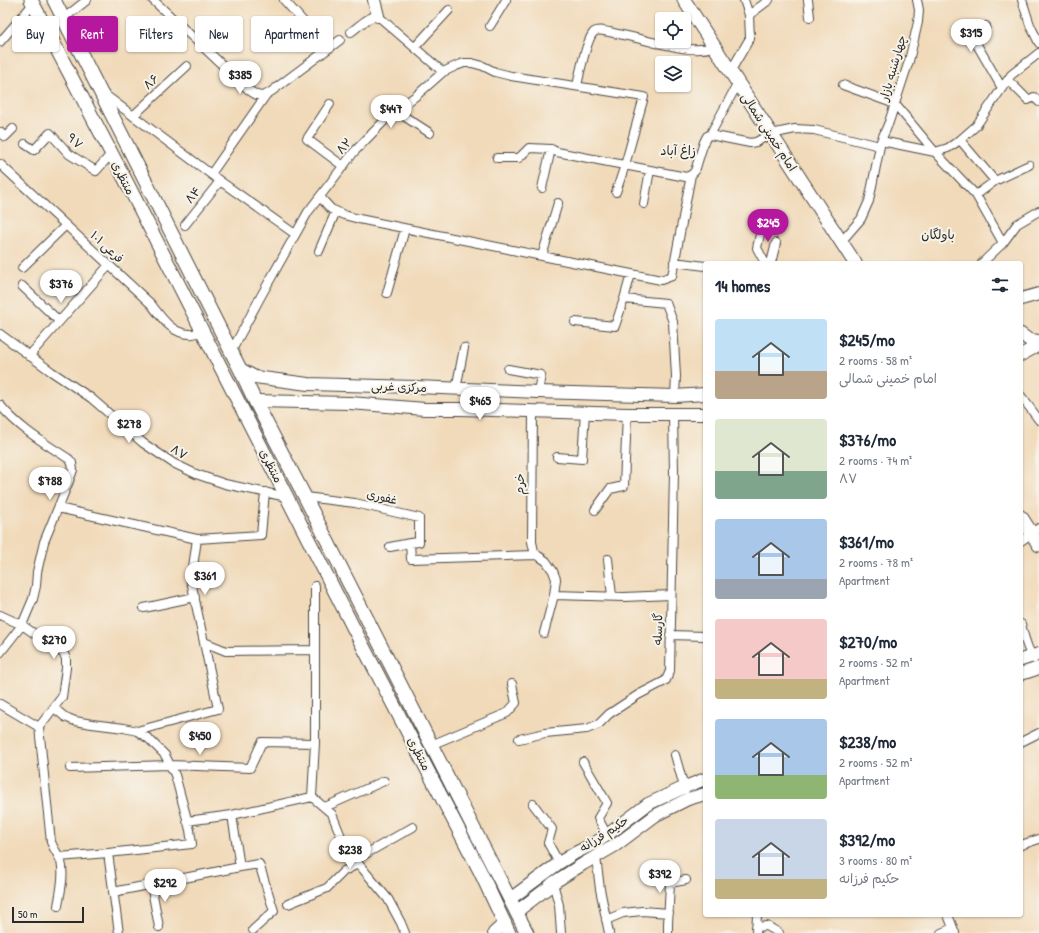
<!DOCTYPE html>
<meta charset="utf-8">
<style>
:root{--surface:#fff;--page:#f6f6f7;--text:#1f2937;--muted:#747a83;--accent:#b5179e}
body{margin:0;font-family:"Patrick Hand","Playpen Sans Arabic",sans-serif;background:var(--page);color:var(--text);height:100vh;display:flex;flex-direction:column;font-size:15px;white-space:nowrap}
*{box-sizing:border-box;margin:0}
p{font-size:13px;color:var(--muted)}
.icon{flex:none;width:22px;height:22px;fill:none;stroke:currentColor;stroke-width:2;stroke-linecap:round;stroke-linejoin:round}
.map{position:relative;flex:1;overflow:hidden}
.details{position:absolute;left:703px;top:261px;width:320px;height:656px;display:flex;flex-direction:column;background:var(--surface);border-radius:4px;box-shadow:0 1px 3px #0004}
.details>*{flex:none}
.guide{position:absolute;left:12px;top:16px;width:380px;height:36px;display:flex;gap:8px}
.controls{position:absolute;left:655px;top:12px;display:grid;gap:8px}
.controls a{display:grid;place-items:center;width:36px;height:36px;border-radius:4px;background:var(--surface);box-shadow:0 1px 3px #0004;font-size:20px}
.scale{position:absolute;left:12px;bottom:10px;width:72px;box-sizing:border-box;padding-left:4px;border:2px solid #2b2b2b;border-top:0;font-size:11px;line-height:14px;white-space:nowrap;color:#2b2b2b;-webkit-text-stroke:3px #f7f3e8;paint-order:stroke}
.price{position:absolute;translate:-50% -34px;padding:0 9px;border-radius:14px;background:#fff;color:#222;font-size:13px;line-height:26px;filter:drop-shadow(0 1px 2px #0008)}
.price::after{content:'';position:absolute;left:50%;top:24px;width:12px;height:9px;margin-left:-6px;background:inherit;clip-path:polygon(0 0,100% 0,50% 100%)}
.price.on{background:var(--accent);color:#fff}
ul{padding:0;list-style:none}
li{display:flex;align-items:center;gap:12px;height:100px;padding:0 12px}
li span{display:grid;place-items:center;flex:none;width:112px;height:80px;border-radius:4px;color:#555}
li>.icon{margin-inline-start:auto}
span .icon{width:48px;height:48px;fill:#fffc;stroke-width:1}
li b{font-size:17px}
h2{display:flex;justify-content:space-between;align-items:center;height:48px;padding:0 12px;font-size:17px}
.pill{padding:0 14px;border-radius:4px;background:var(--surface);box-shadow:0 1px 3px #0004;font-size:14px;line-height:36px}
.pill.on{background:var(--accent);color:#fff}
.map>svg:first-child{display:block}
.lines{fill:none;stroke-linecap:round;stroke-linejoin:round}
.street-casing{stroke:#494540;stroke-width:10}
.secondary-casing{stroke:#494540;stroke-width:14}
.primary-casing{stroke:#494540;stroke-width:15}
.street{stroke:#fff;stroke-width:8}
.secondary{stroke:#fff;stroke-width:12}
.primary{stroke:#fff;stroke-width:13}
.labels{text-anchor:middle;stroke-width:4;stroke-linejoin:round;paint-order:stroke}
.street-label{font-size:12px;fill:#2b2b2b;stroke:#f7f3e8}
.neighbourhood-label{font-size:13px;fill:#2b2b2b;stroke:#f7f3e8}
</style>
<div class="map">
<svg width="1039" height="933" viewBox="0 0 1039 933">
<rect width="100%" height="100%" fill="#f7f3e8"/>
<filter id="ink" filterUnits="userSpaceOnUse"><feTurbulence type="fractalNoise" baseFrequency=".025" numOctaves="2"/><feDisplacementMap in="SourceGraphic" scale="8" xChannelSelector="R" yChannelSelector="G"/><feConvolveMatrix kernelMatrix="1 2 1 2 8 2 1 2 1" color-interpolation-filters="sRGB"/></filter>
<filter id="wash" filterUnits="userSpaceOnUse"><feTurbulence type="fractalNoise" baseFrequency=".012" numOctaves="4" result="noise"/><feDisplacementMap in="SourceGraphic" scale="16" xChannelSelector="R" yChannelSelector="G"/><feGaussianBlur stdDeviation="0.9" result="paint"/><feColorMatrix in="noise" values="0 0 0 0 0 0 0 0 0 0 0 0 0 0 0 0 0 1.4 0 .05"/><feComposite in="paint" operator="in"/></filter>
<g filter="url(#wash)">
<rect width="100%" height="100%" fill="#f1daba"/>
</g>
<g filter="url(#ink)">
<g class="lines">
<defs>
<path id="street" d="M153,0L249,90C258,97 262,98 272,91L340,40
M284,0L328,49
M808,0L810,17
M1022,0L1030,25L1039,43
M749,15L769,0
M63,19L87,0
M490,26L506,0
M986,26L972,36L1002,88
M351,32C358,27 370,15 378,16L443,72
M0,42L33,4
M415,47L449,10
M730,72L750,38L749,15L744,0
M1008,80L1028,100L1034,97L1039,102
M843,85L895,104L935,152L976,195L1003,243
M577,86C579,76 587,38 594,32C598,29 604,31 609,32C623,35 638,38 652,42C672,46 694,53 714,47
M104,94L220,181L295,234
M330,104L307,139L343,166
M396,111L430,133
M133,116L187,66
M0,132L5,137L13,129
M710,135L738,83
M960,140L995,181
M881,141L935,152L948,148L960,140L976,126L1011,75L1039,53
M25,144L34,150L50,133L69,154L96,171L111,154
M497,158H519L529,148L551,149
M0,164L151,304C161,317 172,334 190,334C194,335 198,332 202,331
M211,174L266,95
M542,188L551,149L557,152L686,177L691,175L695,171L704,142L707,136L710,135L750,143L756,142L771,134L795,129L814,130L880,146
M976,195L995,181L1029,165
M320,197L331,209L344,215L359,219L661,280L672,276L691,175
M644,204L650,170
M185,225L220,181
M762,225L757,248L765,263
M841,242L861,219L869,201L881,141L889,122L909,61L918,22L919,10L917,0
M319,251L336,211
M542,256L558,203
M674,262L705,266
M771,263L776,243
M982,263L1003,243L1017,224L1039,211
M22,268L66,225
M22,286L59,321
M387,293L405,229
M624,299L666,303L673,322L676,376L675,396
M575,322L615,326L624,299L631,274
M0,334L52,372L91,398L143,443L173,463L196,474L225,484L287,497
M231,352L261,296L308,212L354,152L389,116L417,95L443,72L456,66L464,63H472L483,66L495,72L511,76L644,97L625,165L616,192
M29,356L109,265
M508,369L541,375L538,392
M456,389L464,348
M1021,396L1039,420
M0,405C20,429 43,442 69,459L72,463L73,470L69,481L44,542L37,572L36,586L33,599L22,625L0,653
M533,411L532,542L534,551L537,555L546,561L553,571L556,579L554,595L544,633
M557,457L582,459L585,412
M305,497L355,503L419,518V542L410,543L390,547
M58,508L197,539L191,581L218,709L137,731
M595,510L610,489L624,486L627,414
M197,539L261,535L265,492
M1021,541L1039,528
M410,543L411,559L537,555
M608,559L612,596
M554,595L624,597L671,595
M144,608L195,597
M0,615L22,625L58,650L64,654L66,659V668L62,697L39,727L51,842C54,850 59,855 61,862C65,874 60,894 58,906
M1021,624C1024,636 1027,650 1034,659
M670,635L705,636
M204,642L226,651L315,650V586
M0,704L39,727
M54,708L65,717L75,721L92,724L124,728L137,731L149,739L165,755L175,775L190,830L192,844L108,853
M519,739L545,733L587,729L599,724L609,714L638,695L663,682L666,680L670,671L674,472L673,415
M1021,742L1039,733
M431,745L507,713L516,703L512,684
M675,755L685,790
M583,762L607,803L598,818L607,835
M70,768L170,765L250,768L262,742L315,743
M312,797L332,814L346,849L388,899L401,923L405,933
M312,797L315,743V650
M533,804L552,829L548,843L559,863
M325,807L384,781
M232,815L312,797
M1021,845L1039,839
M59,857L108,853L119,933
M596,857L600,889L609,933
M355,860L413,827
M240,867L259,864L274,911L253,930
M553,883L559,905L561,933
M151,884L159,927
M113,892L240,867L232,815L187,821
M288,904L327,888L344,871L358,864
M948,915L955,933
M606,920L623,913L642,911L669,913
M756,927L767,926L779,933
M668,933V924L670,883L686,880
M756,933L757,915
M941,933L953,928"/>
<path id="secondary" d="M374,0L378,16
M1021,299L1039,294
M1021,334L1029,340L1039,341
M1021,355L1039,345
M240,369L255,377L308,384L416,387L538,392L675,396L705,394
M255,401L350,403L425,409H461L627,414H705
M1021,660L1039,654
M1021,674L1039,668
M510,899L559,863L575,853L595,843L607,835L648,804L685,787L705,779
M516,912L549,887L553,883L583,864L616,845L656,815L688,799L705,794
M494,933L505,923"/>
<path id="primary" d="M31,0L128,185L354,629L480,871L509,933
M54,0L240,369L255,401L305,497L527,933
M684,0L855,263
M1021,517L1039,545"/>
</defs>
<use href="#street" class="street-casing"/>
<use href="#secondary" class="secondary-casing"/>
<use href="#primary" class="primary-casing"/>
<use href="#street" class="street"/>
<use href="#secondary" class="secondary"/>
<use href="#primary" class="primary"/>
</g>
</g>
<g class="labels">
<g class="street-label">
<text transform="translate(893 68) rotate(-74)" y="4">چهارشنبه بازار</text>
<text transform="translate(151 82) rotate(-43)" y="4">۸۶</text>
<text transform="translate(769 132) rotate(57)" y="4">امام خمینی شمالی</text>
<text transform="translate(75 141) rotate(42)" y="4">۹۷</text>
<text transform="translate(344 146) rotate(-50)" y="4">۸۲</text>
<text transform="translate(123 178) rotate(63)" y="4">منتظری</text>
<text transform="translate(193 195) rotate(-52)" y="4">۸۴</text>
<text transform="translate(107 247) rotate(43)" y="4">فرعی ۱۰۱</text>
<text transform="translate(399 387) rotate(2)" y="4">مرکزی غربی</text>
<text transform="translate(179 452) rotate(30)" y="4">۸۷</text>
<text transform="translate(271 466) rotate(63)" y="4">منتظری</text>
<text transform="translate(520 484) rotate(-90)" y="4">خرم</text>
<text transform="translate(382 497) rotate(13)" y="4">غفوری</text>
<text transform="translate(658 629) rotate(-89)" y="4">گارسله</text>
<text transform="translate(419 754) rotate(62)" y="4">منتظری</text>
<text transform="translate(604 834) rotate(-33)" y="4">حکیم فرزانه</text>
</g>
<g class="neighbourhood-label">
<text x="678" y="155">زاغ آباد</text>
<text x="938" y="239">باولگان</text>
</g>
</g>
</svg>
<div class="controls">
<a><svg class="icon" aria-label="locate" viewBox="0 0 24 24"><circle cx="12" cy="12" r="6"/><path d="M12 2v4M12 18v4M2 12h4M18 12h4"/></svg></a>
<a><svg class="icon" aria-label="layers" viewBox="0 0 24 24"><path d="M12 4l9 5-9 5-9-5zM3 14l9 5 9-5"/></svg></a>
</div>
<div class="scale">50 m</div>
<b class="price" style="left:971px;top:53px">$315</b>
<b class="price" style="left:240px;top:95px">$385</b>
<b class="price" style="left:391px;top:129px">$447</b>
<b class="price on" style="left:768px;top:243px">$245</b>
<b class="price" style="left:61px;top:304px">$376</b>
<b class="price" style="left:480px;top:421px">$465</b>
<b class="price" style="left:129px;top:444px">$278</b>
<b class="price" style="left:50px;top:501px">$788</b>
<b class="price" style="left:205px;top:596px">$361</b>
<b class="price" style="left:54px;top:660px">$270</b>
<b class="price" style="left:200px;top:756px">$450</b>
<b class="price" style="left:350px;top:870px">$238</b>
<b class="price" style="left:660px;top:894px">$392</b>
<b class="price" style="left:165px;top:903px">$292</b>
<div class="guide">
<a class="pill">Buy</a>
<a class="pill on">Rent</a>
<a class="pill">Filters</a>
<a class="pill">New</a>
<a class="pill">Apartment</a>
</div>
<section class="details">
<h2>14 homes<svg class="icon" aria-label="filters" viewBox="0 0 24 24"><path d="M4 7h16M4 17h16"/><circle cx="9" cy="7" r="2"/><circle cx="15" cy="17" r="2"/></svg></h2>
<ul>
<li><span style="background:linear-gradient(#bfe0f5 65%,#b9a48a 0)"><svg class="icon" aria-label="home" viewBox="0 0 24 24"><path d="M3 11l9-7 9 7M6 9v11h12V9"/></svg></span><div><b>$245/mo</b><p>2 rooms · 58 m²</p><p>امام خمینی شمالی</p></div></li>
<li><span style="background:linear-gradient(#dfe7d0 65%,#7fa58c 0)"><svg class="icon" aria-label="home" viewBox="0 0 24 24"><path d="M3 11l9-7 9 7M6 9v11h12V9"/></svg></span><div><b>$376/mo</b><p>2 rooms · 74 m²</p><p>۸۷</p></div></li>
<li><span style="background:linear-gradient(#a9c7e8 75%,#9aa5b1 0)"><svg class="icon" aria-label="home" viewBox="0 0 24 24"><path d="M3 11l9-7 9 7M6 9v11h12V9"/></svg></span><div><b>$361/mo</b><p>2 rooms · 78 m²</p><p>Apartment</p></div></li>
<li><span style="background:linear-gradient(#f6c9c9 75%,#c2b280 0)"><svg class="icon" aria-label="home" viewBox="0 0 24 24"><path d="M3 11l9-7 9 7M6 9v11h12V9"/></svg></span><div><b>$270/mo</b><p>2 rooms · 52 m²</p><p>Apartment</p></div></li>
<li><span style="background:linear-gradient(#a9c7e8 70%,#8fb573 0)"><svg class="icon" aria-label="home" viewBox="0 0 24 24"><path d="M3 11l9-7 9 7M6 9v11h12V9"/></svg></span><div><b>$238/mo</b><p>2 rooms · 52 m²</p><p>Apartment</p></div></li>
<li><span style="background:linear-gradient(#c9d6e8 75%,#c2b280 0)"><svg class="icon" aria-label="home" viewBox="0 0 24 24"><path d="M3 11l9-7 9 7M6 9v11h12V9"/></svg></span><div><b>$392/mo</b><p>3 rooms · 80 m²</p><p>حکیم فرزانه</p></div></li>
</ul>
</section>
</div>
